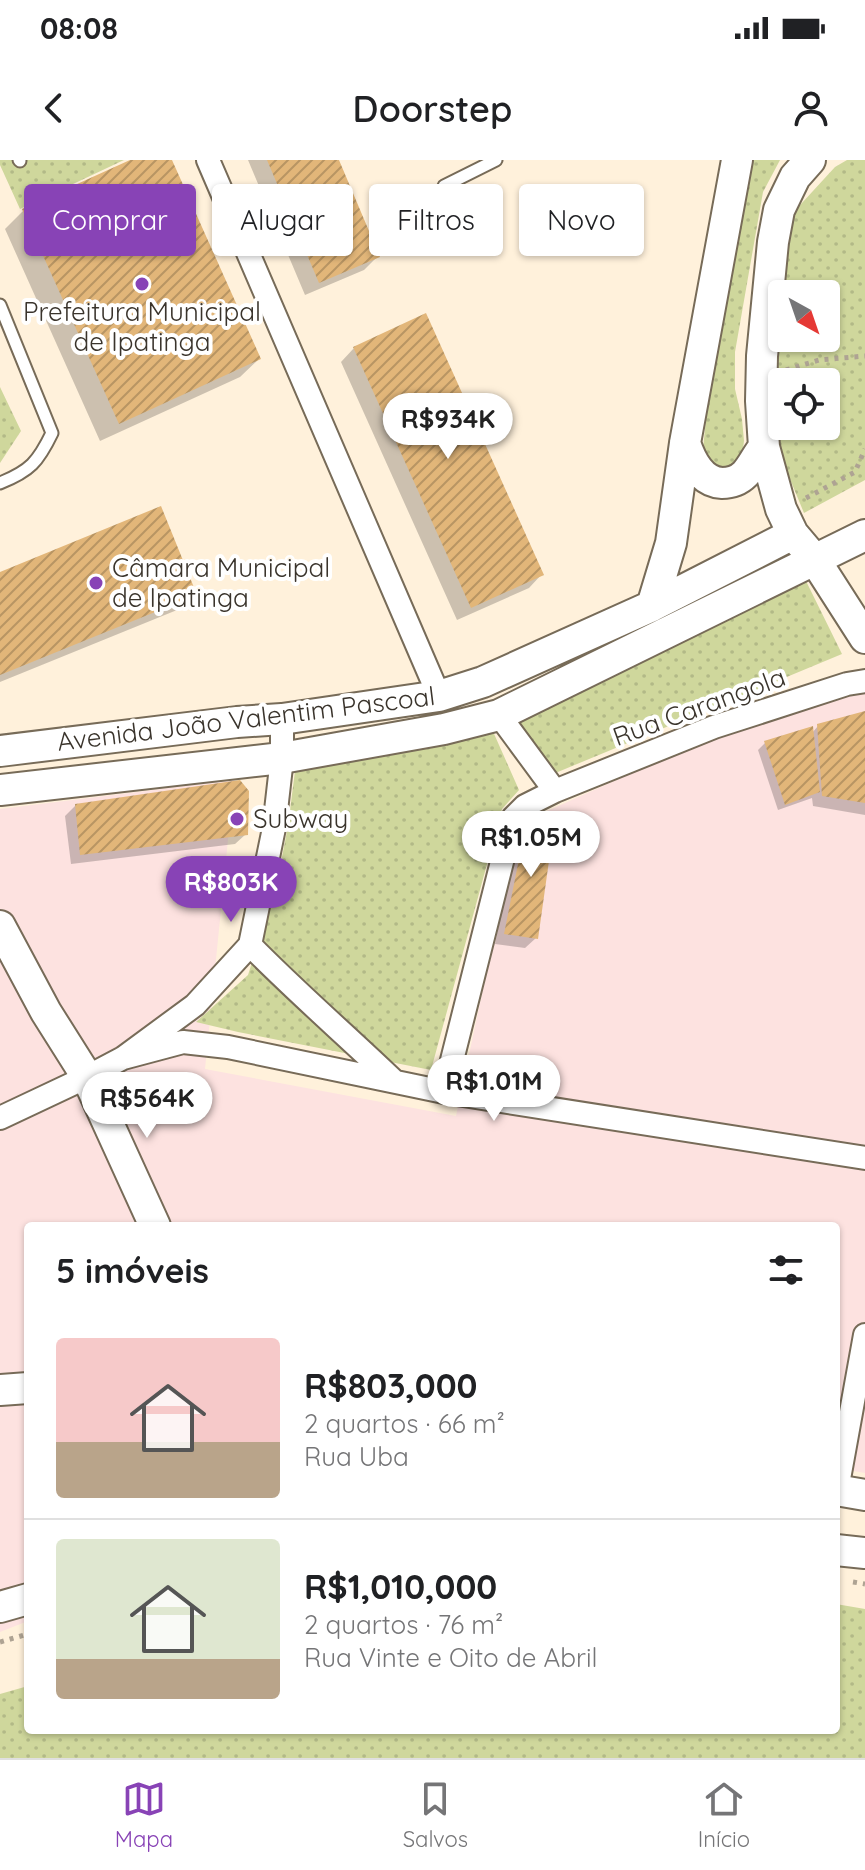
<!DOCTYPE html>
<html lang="pt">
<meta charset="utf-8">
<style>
:root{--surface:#fff;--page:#f2f2f2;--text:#202124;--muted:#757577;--line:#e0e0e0;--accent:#8843b6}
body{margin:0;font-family:Quicksand,sans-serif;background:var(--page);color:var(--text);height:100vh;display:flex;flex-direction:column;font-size:30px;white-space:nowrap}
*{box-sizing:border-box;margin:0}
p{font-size:26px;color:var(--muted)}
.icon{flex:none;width:44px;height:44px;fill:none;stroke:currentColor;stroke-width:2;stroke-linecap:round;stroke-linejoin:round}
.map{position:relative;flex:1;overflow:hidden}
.side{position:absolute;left:24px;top:1062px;width:816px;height:512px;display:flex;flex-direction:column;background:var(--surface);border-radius:8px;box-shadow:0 2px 6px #0004}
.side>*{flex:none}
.guide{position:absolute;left:24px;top:24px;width:818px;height:72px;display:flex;gap:16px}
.needle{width:52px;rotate:140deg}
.controls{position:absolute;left:768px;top:120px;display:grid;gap:16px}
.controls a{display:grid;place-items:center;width:72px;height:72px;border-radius:8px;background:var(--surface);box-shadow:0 2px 6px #0004;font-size:40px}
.price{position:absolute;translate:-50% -68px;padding:0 18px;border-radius:28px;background:#fff;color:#222;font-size:26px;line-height:52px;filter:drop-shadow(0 2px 4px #0008)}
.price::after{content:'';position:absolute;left:50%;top:48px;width:24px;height:18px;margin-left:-12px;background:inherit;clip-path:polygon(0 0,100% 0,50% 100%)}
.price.active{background:var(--accent);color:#fff}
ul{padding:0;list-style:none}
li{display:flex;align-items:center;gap:24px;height:200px;padding:0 32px}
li+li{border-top:2px solid var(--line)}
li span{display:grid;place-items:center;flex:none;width:224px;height:160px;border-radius:8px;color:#555}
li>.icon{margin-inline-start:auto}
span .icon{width:96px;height:96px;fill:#fffc;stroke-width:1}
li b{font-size:34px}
h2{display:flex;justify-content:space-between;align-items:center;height:96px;padding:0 32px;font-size:34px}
.chip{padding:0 28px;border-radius:8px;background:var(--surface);box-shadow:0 2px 6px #0004;font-size:28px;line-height:72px}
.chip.active{background:var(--accent);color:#fff}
.status{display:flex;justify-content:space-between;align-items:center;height:56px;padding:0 40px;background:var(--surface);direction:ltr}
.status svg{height:22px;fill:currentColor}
header{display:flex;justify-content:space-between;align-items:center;height:104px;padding:0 32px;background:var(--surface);font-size:36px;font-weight:600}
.menu{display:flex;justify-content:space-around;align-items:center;height:112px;border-top:2px solid var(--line);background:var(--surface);font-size:22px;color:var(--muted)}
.menu a{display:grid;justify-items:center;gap:4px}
.menu .active{color:var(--accent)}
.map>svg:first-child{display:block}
.commercial{fill:#fde2e0}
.park{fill:url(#park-dots);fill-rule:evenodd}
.shadow{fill:#0003}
.building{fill:url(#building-hatch)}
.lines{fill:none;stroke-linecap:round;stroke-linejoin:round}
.lane-casing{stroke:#776b58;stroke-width:15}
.street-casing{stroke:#776b58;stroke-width:26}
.secondary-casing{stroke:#776b58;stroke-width:34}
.path{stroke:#aea393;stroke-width:5;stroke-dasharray:4 6;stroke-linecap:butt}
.lane{stroke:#fff;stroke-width:11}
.street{stroke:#fff;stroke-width:22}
.secondary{stroke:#fff;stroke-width:30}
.poi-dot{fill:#8843b6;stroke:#fff;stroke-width:3}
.labels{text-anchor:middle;stroke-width:8;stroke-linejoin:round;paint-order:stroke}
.poi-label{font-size:26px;fill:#3a342c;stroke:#fff;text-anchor:start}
.street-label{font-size:26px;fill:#3a342c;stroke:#fff}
</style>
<div class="status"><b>08:08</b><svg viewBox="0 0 49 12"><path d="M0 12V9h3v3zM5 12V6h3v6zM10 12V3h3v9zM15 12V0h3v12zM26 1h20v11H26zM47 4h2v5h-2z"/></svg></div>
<header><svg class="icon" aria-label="back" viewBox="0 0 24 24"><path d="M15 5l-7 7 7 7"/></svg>Doorstep<svg class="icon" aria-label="person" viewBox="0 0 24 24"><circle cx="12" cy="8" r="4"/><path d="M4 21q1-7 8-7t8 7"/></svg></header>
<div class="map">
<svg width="865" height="1598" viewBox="0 0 865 1598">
<defs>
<pattern id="park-dots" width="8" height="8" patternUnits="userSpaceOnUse" patternTransform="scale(2)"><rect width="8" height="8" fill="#cfd79c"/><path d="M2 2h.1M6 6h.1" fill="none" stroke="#b2b987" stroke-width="1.8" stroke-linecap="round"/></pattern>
<pattern id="building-hatch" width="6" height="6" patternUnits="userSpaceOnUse" patternTransform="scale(2)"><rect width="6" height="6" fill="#e2b679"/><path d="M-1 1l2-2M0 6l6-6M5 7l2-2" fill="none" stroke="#b89563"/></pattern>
</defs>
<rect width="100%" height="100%" fill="#fff1db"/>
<path class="commercial" d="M865,509V1313L836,1308V1066H28V1461L0,1472V649L234,620L205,909L456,956L518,664Z"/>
<path class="park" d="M0,0H124L20,49L0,5Z
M750,0H780L763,32L735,192V229L742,259L744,281L742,296L736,305L727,310L710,306L703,289L713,188Z
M847,0H865V320L804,353L773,278L771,250L790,56L835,7ZM782,134H826V178H782ZM782,222H826V266H782Z
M0,227L21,271L0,303Z
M806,421L842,494L553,614L517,563Z
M491,567L519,630L502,649L431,910L238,872L196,862L248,815L276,728L288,666L295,611Z
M836,1444L865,1449V1598H0V1534L28,1526V1570H836Z"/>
<path class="shadow" d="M135,0H170L259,199L240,217L100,281L5,69L23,51Z
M248,0H337L378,96L364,110L305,135Z
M354,188L542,414L529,428L457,460L341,202Z
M0,414L195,434L182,448L0,522Z
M865,553V655L813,646L812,638L778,650L758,590L765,583L812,573L818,566Z
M75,646L246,674L235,684L71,704L65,656Z
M527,666L536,778L525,788L495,784L516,677Z"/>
<path class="building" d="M130,0H172L261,199L119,264L22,49Z
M267,0H339L380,97L319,123Z
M426,153L544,415L471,448L353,187Z
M161,346L197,435L0,515V412Z
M865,551V643L822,636L817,564Z
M813,566L820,632L785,645L764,581Z
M240,620L249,631L248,675L80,695L75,644Z
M556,651L538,779L504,774L526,664Z"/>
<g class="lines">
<defs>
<path id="lane" d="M19,0L20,1
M444,26L496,0
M0,145L52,273C38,302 30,311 0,323"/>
<path id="street" d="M208,0L439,536
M499,555L555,631
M250,785C296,832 346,875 394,921
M123,898L183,882L228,887L444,932L865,998
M444,932L513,658L525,646L555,631L714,567L847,524L865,521
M0,958L87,917L123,898L195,845L250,785L274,668L282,598V559
M837,1330L865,1175"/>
<path id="secondary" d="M810,0L795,17L779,50L773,82L762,196L761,241L764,287L781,349L793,374L815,400L865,478
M685,283C691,301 701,322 722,323C730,323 739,320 745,314C752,307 757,295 764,287
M652,446L671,383L685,283L737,0
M0,591L237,562L282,559L439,536L483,522L652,446L793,374
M0,630L282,598L444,569L499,555L865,375
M0,766L46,852L87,917L155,1066
M0,1230L28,1228
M836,1330L865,1335
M836,1390L865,1393
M0,1447L28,1439"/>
</defs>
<use href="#lane" class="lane-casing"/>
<use href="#street" class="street-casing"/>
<use href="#secondary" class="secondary-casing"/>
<path class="path" d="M786,210L819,200L865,196
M806,338L855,312L865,289
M853,1422L865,1424
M0,1482L28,1474"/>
<use href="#lane" class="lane"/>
<use href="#street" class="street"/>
<use href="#secondary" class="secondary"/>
</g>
<g class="poi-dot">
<circle cx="142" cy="124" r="8"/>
<circle cx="96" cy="423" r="8"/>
<circle cx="237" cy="659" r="8"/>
</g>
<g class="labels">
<g class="poi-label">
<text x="142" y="161" text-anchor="middle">Prefeitura Municipal<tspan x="142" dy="30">de Ipatinga</tspan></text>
<text x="112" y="417">Câmara Municipal<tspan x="112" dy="30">de Ipatinga</tspan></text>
<text x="253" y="668">Subway</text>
</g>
<g class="street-label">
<text transform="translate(699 547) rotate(-20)" y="9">Rua Carangola</text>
<text transform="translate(246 559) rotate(-7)" y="9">Avenida João Valentim Pascoal</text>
</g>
</g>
</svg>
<div class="controls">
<a><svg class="needle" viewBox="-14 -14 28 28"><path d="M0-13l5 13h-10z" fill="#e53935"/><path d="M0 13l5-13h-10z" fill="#757577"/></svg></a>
<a><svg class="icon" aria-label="locate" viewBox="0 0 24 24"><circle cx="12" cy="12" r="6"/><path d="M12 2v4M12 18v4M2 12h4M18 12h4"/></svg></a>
</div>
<b class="price" style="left:448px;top:301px">R$934K</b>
<b class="price" style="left:531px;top:719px">R$1.05M</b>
<b class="price active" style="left:231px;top:764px">R$803K</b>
<b class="price" style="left:494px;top:963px">R$1.01M</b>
<b class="price" style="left:147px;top:980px">R$564K</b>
<div class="guide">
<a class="chip active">Comprar</a>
<a class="chip">Alugar</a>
<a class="chip">Filtros</a>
<a class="chip">Novo</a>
</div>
<section class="side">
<h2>5 imóveis<svg class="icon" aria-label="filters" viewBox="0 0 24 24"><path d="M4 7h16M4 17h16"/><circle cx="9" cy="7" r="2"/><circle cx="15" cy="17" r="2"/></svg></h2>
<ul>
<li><span style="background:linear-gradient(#f6c9c9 65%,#b9a48a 0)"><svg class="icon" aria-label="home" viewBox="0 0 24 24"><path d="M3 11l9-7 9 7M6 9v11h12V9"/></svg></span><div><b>R$803,000</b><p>2 quartos · 66 m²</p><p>Rua Uba</p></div></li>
<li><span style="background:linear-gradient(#dfe7d0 75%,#b9a48a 0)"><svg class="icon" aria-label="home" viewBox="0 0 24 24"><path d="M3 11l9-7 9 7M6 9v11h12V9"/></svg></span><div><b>R$1,010,000</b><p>2 quartos · 76 m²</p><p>Rua Vinte e Oito de Abril</p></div></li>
</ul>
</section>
</div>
<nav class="menu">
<a class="active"><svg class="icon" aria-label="map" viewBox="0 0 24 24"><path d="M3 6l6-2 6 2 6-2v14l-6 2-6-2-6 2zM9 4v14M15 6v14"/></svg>Mapa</a>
<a><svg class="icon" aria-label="saved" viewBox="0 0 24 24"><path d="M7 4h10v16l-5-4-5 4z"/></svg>Salvos</a>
<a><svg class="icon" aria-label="home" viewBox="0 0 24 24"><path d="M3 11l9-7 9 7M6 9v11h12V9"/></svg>Início</a>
</nav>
